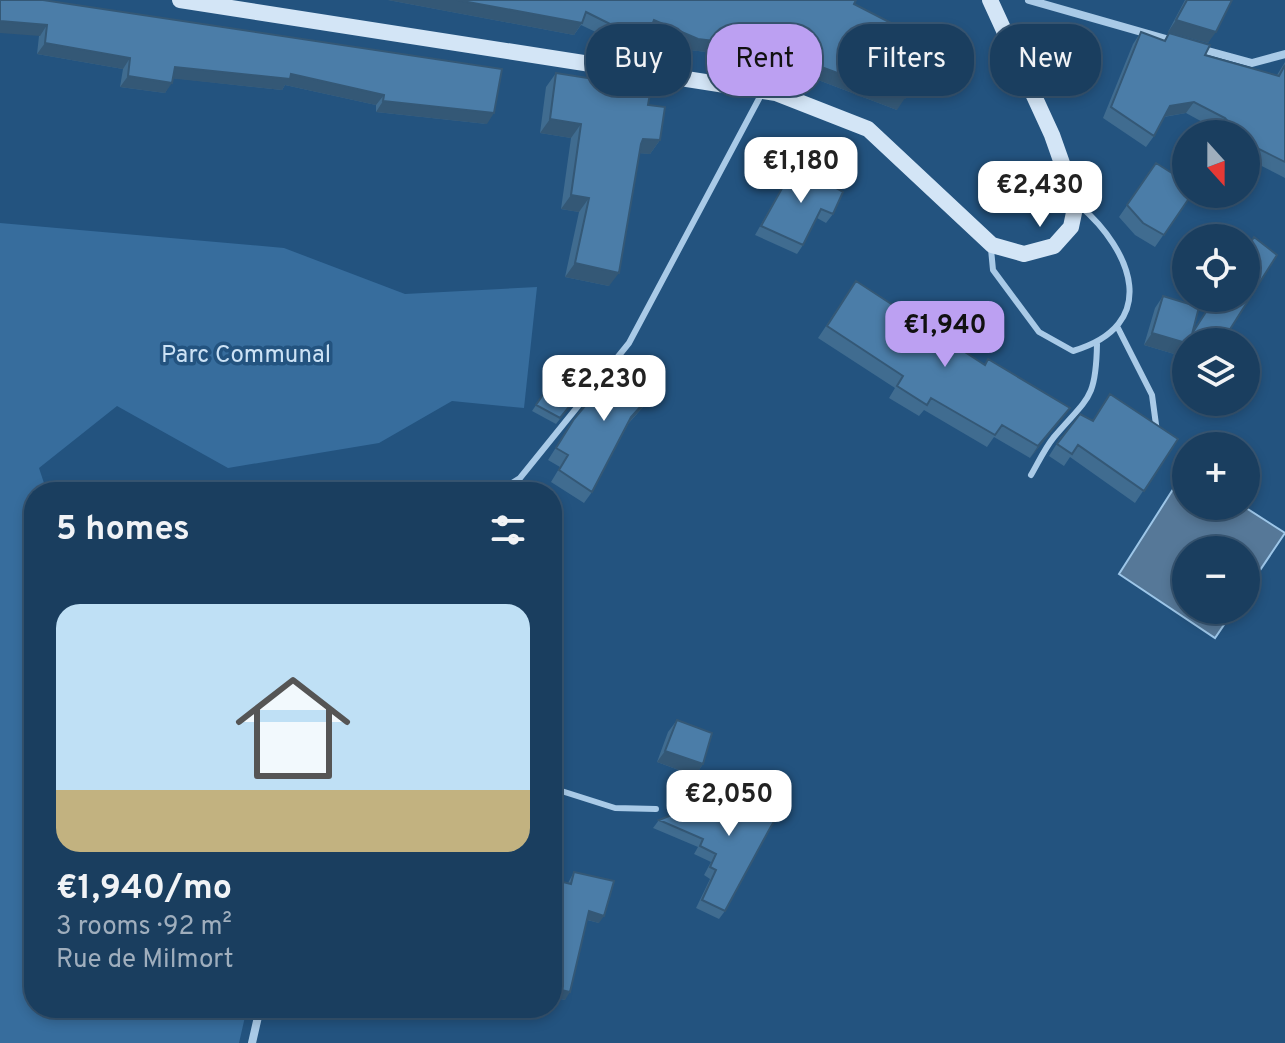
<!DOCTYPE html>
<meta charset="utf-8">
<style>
:root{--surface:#1a3e5f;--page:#274968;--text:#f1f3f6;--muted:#9faebd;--line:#385774;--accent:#bca0f2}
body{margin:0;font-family:Overpass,sans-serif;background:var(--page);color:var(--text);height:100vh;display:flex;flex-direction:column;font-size:30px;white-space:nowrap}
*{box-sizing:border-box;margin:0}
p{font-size:26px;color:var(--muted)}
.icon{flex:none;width:44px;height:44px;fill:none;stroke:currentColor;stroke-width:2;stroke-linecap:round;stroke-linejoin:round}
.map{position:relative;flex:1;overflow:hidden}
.drawer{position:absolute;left:24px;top:482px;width:538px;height:536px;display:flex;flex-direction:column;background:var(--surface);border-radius:32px;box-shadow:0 4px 12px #0003,0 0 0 2px var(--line)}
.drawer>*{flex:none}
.banner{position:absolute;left:586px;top:24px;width:578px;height:72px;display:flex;gap:16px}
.needle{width:52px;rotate:159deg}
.buttons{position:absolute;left:1172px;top:120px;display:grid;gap:16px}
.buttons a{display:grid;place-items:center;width:88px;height:88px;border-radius:50%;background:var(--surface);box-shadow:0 4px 12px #0003,0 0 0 2px var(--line);font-size:40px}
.price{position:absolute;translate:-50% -68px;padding:0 18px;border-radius:16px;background:#fff;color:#222;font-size:26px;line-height:52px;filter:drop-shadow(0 2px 4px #0008)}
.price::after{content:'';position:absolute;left:50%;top:48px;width:24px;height:18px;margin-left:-12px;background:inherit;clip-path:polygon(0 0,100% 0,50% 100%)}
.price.active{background:var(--accent);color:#111}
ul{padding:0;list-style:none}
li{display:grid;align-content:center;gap:16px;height:424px;padding:0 32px}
li span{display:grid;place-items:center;height:248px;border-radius:24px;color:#555}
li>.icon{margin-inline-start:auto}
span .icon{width:144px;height:144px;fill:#fffc;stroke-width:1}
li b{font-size:34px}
h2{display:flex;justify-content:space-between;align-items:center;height:96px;padding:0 32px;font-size:34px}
.chip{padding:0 28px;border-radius:32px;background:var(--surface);box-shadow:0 4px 12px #0003,0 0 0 2px var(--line);font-size:28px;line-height:72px}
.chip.active{background:var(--accent);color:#111}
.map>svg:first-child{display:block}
.green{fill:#376d9d}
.water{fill:#567898;stroke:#9dc6e8;stroke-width:2}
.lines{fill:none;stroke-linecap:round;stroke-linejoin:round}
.lane{stroke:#a9cae7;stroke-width:6}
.street{stroke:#a9cae7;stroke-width:8}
.secondary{stroke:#d3e5f6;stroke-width:16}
.wall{fill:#406c90}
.shaded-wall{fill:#345876}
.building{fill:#4b7da8;stroke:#345876;stroke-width:2}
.labels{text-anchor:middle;stroke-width:7;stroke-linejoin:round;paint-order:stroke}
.park-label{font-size:24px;fill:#cce2f5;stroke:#23537f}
</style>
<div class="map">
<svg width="1285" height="1043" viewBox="0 0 1285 1043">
<rect width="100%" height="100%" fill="#23537f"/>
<path class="green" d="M0,223L284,248L405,294L537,287L524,408L452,401L379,443L228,468L117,406L39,468L47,492H34V1008H247L239,1043H0Z"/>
<path class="water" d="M1186,469V506H1243L1285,533L1246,591V550H1186V610H1234L1215,638L1119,574Z"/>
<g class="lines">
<path class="lane" d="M991,249L993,270L1039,332L1073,351C1161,325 1133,251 1079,205
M1118,328L1152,395L1157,432
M1031,475C1038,463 1045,448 1054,437C1088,397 1096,400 1097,344
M498,492L520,478L629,343L762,93
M552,788L615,808L656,809"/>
<path class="street" d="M1029,0L1173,41
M1197,48L1252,63L1285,54
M252,1043L260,1008"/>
<path class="secondary" d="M180,0L776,93L868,129L992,245L1024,254L1054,246L1071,227L1076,203L1052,135L990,0"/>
</g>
<path class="wall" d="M43,0L487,124L376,112V105L285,85L282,90L173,78L165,93L120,87L123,69L37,54Z
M388,0L854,4L897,110L763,59L690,50L649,33L641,43L604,36L581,25L574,35Z
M1185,0H1232L1208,43L1168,32Z
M1141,32L1164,41L1169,33L1205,55L1277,75L1285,62V178L1246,158V134H1221L1217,130L1186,113L1164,117L1154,136L1146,147L1103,118L1133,44Z
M556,73L648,105L660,140L650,154L639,153L609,286L565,277L579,212L561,209L571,138L540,133L546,87Z
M1156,163L1192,194L1155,247L1135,235L1119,217Z
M795,165L833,214L826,223L817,218L803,245L797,254L755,235Z
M856,281L984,364L1070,408L1030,458L994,437L987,447L924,410L919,416L889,398L895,388L818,338Z
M1163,296L1192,334L1215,298L1222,342H1196L1190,339L1181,356L1144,345L1155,308Z
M557,374L577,397L556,424L532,411Z
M652,397L628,424L592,492L584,503L551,482L560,467L548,460L574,419Z
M1092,421L1178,439L1135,503L1070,457L1064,466L1049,456L1061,437Z
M677,720L703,764L695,776L657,762L668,732Z
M659,820L769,830L725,911L719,919L696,908L710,879L704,875L711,862L694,854L698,847L653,828Z
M574,872L599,923L587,920L565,1000L552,997V915L558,889L563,882L568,883Z"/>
<path class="shaded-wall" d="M388,0H457L582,23L574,35Z
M654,20L770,48L905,98L897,110L763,59L690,50L649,33L641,43L604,36L612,25Z
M1176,20L1216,32L1208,43L1168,32Z
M0,21L47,25L40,36L0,33Z
M45,43L130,58L123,69L37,54Z
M175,67L291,74L384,95L376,105L285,85L282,90L168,78Z
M128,76L172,83L165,93L120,87Z
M383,101L494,113L487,124L376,112Z
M1194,102L1186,113L1162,117L1170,106Z
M550,119L581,124L571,138L540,133Z
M643,139L660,140L650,154L634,153Z
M571,195L589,198L579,212L561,209Z
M575,263L619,273L609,286L565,277Z
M1152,333L1186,343V349L1181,356L1144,345Z
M660,385L652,397L623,429L631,417Z
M1070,408L1062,419L1030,458L1038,446Z
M665,751L703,764L695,776L657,762Z
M589,911L604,916L599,923L584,919Z
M552,988L570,992L565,1000L552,997Z"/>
<path class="building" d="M0,0H43L502,69L494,113L383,101L384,95L291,74L290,79L175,67L172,83L128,76L130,58L45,43L47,25L0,21Z
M457,0H856L854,4L932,44L905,98L770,48L698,39L654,20L649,32L612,25L586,12L582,23Z
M1187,0H1232L1216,32L1176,20Z
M1141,32L1165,41L1169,33L1210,45L1205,55L1279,76L1285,65V162L1247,143L1246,134H1239L1225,118L1194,102L1170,106L1154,136L1111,107Z
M556,73L651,88L648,105L665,107L660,140L643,139L641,144L619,273L575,263L589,198L571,195L581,124L550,119Z
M1156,163L1186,182V194H1192L1164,235L1143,223L1127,205Z
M795,165L843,192L833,214L821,209L803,245L761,226Z
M1254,237L1277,255L1222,342H1210L1193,332L1215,298H1246V250Z
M856,281L985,365L988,359L1070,408L1038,446L1002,425L995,435L931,398L927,405L897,386L903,376L827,326Z
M1163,296L1199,307L1190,342H1186V343L1152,333Z
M626,357L660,385L631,417L592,492L559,470L568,455L556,448L574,419Z
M557,374L582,391L560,418L536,405Z
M1110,394L1178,439L1144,491L1078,445L1072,454L1057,444L1080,414L1093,421Z
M349,483L383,492H346Z
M677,720L712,733L703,764L665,751Z
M722,795L733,801L789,796L769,830L725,911L702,900L716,870L710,867L716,854L700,846L703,839L659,820Z
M574,872L614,881L604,916L589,911L570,992L552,988V930L563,882L571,884Z"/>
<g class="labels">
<g class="park-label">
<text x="246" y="362">Parc Communal</text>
</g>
</g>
</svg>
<div class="buttons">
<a><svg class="needle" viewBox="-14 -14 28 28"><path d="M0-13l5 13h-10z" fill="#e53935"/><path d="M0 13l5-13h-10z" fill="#9faebd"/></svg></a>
<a><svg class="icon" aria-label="locate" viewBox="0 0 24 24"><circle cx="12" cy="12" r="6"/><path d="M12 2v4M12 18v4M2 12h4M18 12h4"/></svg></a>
<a><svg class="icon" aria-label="layers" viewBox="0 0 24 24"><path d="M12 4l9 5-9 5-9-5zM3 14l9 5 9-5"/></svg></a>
<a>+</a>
<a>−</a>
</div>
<b class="price" style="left:801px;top:205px">€1,180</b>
<b class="price" style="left:1040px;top:229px">€2,430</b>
<b class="price active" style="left:945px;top:369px">€1,940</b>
<b class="price" style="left:604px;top:423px">€2,230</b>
<b class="price" style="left:729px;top:838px">€2,050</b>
<div class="banner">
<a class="chip">Buy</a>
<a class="chip active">Rent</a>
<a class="chip">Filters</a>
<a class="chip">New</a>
</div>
<section class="drawer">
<h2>5 homes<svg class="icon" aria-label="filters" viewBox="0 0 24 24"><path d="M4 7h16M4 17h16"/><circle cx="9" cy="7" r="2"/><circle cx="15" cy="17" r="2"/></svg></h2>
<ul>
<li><span style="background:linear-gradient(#bfe0f5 75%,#c2b280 0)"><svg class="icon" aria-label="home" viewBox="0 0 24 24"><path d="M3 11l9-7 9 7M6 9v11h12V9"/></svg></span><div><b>€1,940/mo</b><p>3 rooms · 92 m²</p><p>Rue de Milmort</p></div></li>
</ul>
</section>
</div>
